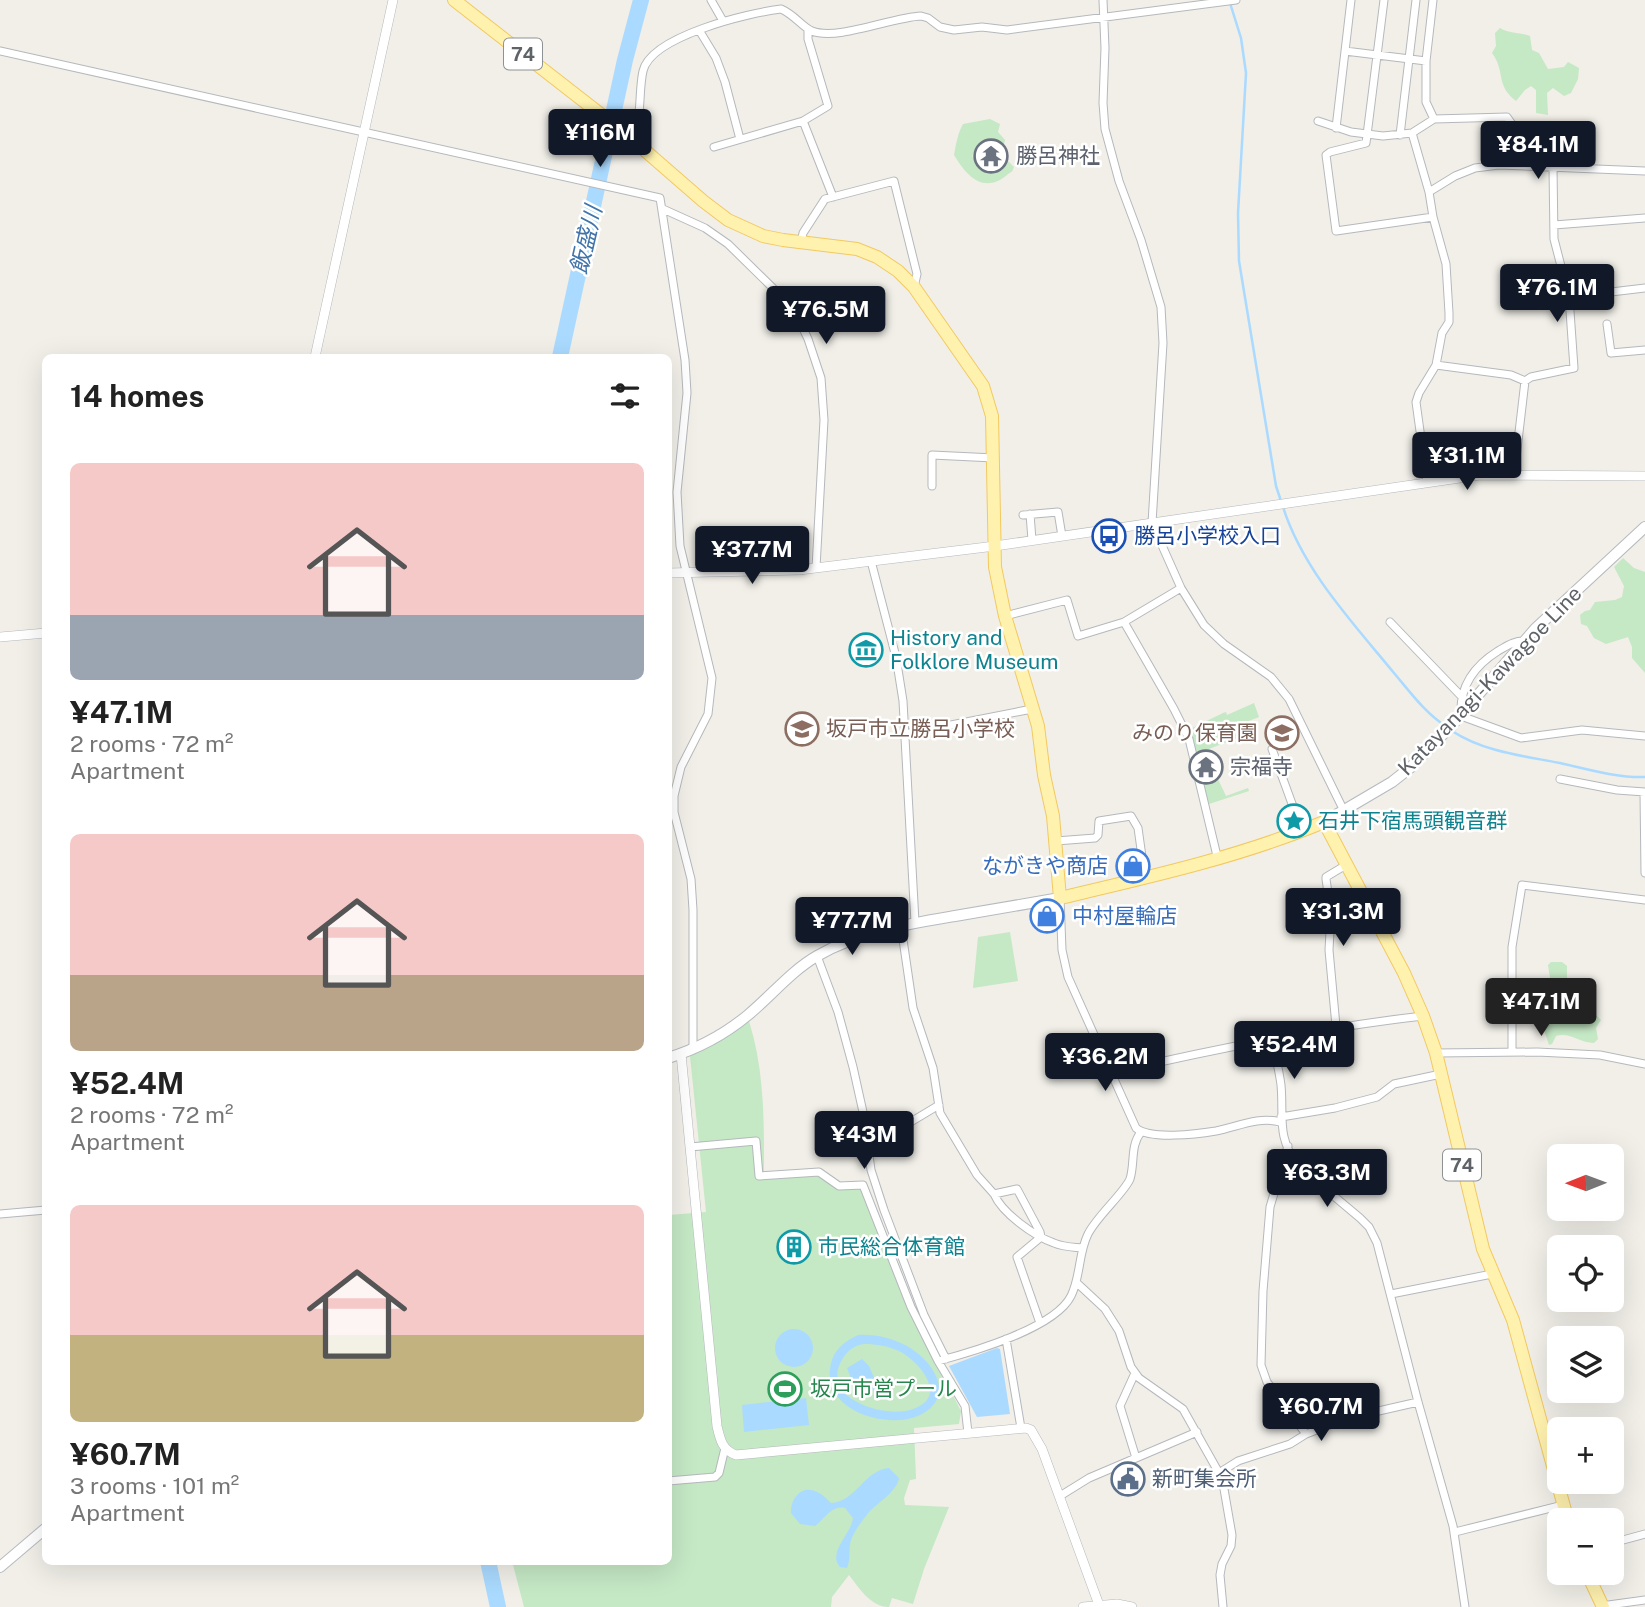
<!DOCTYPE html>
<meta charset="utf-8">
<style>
:root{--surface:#fff;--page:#f6f6f6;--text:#222;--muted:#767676;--accent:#111827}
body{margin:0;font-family:"Public Sans","Noto Sans JP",sans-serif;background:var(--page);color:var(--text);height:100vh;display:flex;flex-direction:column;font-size:26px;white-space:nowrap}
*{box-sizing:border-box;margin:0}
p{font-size:23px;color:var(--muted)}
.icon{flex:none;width:38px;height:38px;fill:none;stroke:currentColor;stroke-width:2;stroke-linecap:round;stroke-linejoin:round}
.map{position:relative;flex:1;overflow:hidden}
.sheet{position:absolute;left:42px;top:354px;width:630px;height:1211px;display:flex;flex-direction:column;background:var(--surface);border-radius:10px;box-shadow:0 7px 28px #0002}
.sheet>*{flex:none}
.needle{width:46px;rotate:269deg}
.fabs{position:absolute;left:1547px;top:1144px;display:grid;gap:14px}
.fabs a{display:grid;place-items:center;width:77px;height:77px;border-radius:10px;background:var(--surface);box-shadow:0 7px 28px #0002;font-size:35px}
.price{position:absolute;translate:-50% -60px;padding:0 16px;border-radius:7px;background:var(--accent);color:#fff;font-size:23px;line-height:46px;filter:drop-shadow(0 2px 4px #0008)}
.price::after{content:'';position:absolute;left:50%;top:42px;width:21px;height:16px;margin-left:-10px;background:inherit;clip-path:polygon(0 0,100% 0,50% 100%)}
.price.on{background:#222;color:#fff}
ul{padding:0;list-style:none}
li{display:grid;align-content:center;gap:14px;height:371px;padding:0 28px}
li span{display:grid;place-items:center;height:217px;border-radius:10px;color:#555}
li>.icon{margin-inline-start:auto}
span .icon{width:126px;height:126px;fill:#fffc;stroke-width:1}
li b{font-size:30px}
h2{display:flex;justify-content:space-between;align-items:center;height:84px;padding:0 28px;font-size:30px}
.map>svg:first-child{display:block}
.green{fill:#c5e8c5}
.water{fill:#aadaff;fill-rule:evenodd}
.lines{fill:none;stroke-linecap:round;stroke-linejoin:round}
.stream{stroke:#aadaff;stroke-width:2.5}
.river{stroke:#aadaff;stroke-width:16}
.minor-casing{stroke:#b5b8bc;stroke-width:9}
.tertiary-casing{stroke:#b5b8bc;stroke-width:10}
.secondary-casing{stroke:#b6babf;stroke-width:12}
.primary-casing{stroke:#f2c960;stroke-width:14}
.minor{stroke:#fff;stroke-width:7}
.tertiary{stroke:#fff;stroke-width:9}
.secondary{stroke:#fff;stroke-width:10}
.primary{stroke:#fff2af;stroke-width:12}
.labels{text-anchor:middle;stroke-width:5;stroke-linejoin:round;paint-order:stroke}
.shield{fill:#fff;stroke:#8f9295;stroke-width:2}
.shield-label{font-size:19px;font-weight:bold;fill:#5f6368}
.worship-label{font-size:21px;fill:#5b616d;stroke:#fff;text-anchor:start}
.transit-label{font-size:21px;fill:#164399;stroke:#fff;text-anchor:start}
.culture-label{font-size:21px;fill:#0d838f;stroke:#fff;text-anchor:start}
.street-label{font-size:21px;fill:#5f6368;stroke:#fff}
.education-label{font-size:21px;fill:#785e54;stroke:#fff;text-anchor:start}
.shop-label{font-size:21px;fill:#366cbe;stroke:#fff;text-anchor:end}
.leisure-label{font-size:21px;fill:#27864d;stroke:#fff;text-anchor:start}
.service-label{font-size:21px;fill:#4e5e75;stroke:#fff;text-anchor:start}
.water-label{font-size:23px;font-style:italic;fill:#4174aa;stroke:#fff}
</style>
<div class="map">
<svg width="1645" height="1607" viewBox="0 0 1645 1607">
<rect width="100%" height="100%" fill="#f1efe8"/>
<path class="green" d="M1500,28C1510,34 1520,32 1530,36L1532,50L1539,53L1548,69L1564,67L1568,62L1579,68L1578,79L1571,93L1564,96L1553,88L1547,93L1548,115L1536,113V90L1531,86L1525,90L1516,101C1495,85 1506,72 1492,53L1496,46L1495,33Z
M990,119L1000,124L998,132L1005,140L1004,144L985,149H975L972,157L978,156L979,165C987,172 999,166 1007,160L1014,167C1010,176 1015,168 1007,175C984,194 967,177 954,155C956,144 958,133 963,124Z
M1623,558L1634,568L1645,572V673L1632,658V647L1628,637L1606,644L1594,638L1587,626L1581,624L1580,615L1585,611L1590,610L1595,602L1615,600L1622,597L1624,586L1614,567Z
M1254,703L1259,717L1233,727L1237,738L1196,754L1190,729L1223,713L1226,712L1227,715Z
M1216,775L1226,796L1248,788L1249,791L1209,804L1202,779Z
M1010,932L1018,981L973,988L978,937Z
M1551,962H1562L1567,966V980H1578L1581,983L1585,1004L1601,1020L1596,1028L1598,1039L1594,1043C1580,1043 1570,1032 1556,1036L1552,1044L1549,1045L1544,1030C1549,1019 1561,1020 1563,1009L1560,1002L1548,1001L1541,995L1550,978L1548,965Z
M749,1021C765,1072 764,1124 764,1177L818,1173L838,1188L862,1187L911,1313L961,1411L959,1424L914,1428L916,1479L910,1480L904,1498L905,1505L949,1507L924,1569L913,1604L892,1598L889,1607C871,1607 859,1588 849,1575L832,1597L831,1607H524L512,1561H668L669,1215L706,1212L690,1056L713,1045Z"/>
<path class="water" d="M775 1348a19 19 0 1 1 38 0a19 19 0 1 1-38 0Z
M858,1335C875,1334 891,1338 905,1345C932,1359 958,1396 920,1415C889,1430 825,1412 830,1370C832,1351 842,1343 858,1335ZM864,1344C877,1344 889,1346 901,1352C923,1365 949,1399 910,1410C881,1418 818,1397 843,1358C848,1350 855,1345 864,1344Z
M997,1348L1000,1349L1010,1414L977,1417L949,1366Z
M862,1359L869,1366L878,1387L863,1396L855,1388L847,1368Z
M806,1398L809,1425L744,1432L742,1405Z
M889,1468L899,1478C896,1494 875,1503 866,1516C860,1523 854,1532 851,1540C848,1550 851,1559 847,1568L840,1567C827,1552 851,1535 853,1518L845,1508C831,1505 825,1519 815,1526L800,1524L791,1513C790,1499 802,1484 817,1492C822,1494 827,1499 831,1503C856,1502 864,1470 889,1468Z"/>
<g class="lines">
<path class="stream" d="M1230,3L1241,38L1246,73L1238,213L1239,261L1276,486L1281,501
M1283,507C1303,570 1353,623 1394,673C1410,692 1426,714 1447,727
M1452,731C1484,752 1524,756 1560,763C1587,769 1617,778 1645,777"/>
<path class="river" d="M560,357L625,60L641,0
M488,1561L498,1607"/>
<defs>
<path id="minor" d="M711,0L723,21
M1103,0L1105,48L1103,103L1105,129L1119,181L1141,240L1161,307L1163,343L1152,523L1181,588L1204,625L1224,644L1271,677L1289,699L1344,811
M1384,0L1366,143L1330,152L1326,155L1336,231L1433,217
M1433,0L1426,61V102L1434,119
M699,30L716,58L725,82L740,139
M0,51L660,198L685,360L687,393L677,492L680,546L712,678L708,714L681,767L674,796V812L691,879L693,910V1049
M1345,51L1426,61
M803,121L833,197
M1318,121L1351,132L1383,136L1412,133L1434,119L1507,117L1512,124L1515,139L1520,146L1538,153L1545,167
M1336,128L1351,0
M1412,133L1429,192L1433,217L1446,264L1449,313V322L1442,333L1436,365L1419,393L1416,402L1427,482
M1400,135L1416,0
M631,139C643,120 638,93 643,71C651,36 749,13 781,9C795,15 802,27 812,31C837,41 893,17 921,16L928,18L940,27L954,30L982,27L1007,30L1236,0
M714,147L803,121L828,106L808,39V29
M1429,192L1455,176L1475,168L1499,165L1645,171
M663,209L705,228L728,244L779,294L800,322L808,339L821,378L824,420L816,568
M1554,225L1645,218
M801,243L803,233L825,199L894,181L917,274L914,287
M1569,297L1645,288
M1607,324L1611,353L1645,350
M1436,365L1511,375L1525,381L1531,377L1574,368L1569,297L1554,239L1553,168
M1514,475L1525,381
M932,486V455L994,458
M1030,514L1032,540
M1023,515L1058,512L1062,536
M871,561L896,657L903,701L915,922
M1181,588L1124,622L1174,709L1189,739L1218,860
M1005,616L1067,600L1078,636L1124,622
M1390,622L1463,698
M1524,641C1513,641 1507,646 1498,651C1474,666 1459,686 1461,716L1521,738L1582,730L1645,736
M905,734L1032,709
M1272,749L1302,831
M1560,779L1617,790L1645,792
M1644,793L1645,873
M1056,841L1095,838L1098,835L1099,821L1131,816L1138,828L1145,878
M1060,898L1062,950L1068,977L1136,1128C1150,1140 1198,1134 1216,1131C1237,1127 1258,1116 1280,1122
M901,926L913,1008L933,1068L940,1113L977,1175L994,1194L1017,1189L1040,1232L1041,1237L1017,1257L1040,1323
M817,956L838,1012L853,1067L863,1112L871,1170L884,1210L924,1315L946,1359
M1336,1026L1329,950L1331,914L1326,879V877L1346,865
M1272,1040C1275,1055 1279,1069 1281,1085C1284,1117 1276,1136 1298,1166L1360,1218L1369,1227L1377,1243L1418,1402L1453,1526L1465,1607
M1512,1052V947L1522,885L1645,900
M1436,1053L1537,1052L1600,1055L1645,1064
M1111,1073C1214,1049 1318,1028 1423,1016
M1281,1117L1335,1108L1377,1097L1394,1084L1441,1074
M867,1143L901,1132L909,1123L939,1105
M1288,1146L1270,1207L1263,1291L1261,1365L1267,1382L1306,1434
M690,1147L756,1141L759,1176L819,1172L839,1186L863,1185L911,1307L938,1361
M994,1194C1002,1213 1034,1236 1054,1243C1063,1247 1072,1247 1082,1248
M0,1214L46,1210
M1077,1283L1105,1309L1119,1331L1131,1367L1139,1378L1183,1409L1219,1473L1224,1489L1232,1535L1231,1546L1222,1564L1220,1575L1223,1607
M1391,1294L1492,1274
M1006,1339L1021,1428
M1135,1373L1120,1406L1136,1458
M968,1433L965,1406L938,1361C972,1352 1055,1328 1071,1296C1081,1276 1078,1254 1088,1234C1097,1216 1124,1193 1130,1179C1135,1163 1130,1146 1141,1132
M1219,1473L1238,1461L1290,1444L1306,1434L1348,1418L1418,1402
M668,1481L715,1477L719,1473L725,1448
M1060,1496L1089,1478L1197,1432
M1455,1532L1563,1505
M1612,1543L1645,1534
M1601,1606L1645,1600"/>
<path id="tertiary" d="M315,357L393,0
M668,573L799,570L995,546L1480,475L1645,476
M0,637L46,633
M681,1054L717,1426C720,1439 722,1450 736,1455L1026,1428L1031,1430L1042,1449L1099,1605
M1083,1607L1117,1604L1132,1607"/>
<path id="secondary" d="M1324,822L1392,782L1411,767L1452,725L1535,629L1645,527
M668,1058C697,1049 724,1035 748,1015C771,996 791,971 817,956C858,932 908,924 955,916C990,910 1025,904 1060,898
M0,1567L46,1528"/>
<path id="primary" d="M454,0L626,134L703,201L728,220L763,236L783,240L857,249L877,257L898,271L914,287L983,386L992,416L995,567L1005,616L1038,726L1044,775L1053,816L1060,898C1150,877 1239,857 1324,822L1404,973L1423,1016L1436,1053L1483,1249L1513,1320L1568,1521
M1587,1573L1603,1607"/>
</defs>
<use href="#minor" class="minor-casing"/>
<use href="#tertiary" class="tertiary-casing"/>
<use href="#secondary" class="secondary-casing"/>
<use href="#primary" class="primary-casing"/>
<use href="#minor" class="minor"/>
<use href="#tertiary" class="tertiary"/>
<use href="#secondary" class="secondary"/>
<use href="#primary" class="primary"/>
</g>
<defs>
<symbol id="temple-ring" viewBox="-11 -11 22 22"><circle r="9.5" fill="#fff" stroke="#6b7280" stroke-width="1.5"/><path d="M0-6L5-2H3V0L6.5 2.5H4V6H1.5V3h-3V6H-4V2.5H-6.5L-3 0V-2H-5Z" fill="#6b7280"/></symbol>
<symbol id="bus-ring" viewBox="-11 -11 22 22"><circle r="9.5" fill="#fff" stroke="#1a4fb4" stroke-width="1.5"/><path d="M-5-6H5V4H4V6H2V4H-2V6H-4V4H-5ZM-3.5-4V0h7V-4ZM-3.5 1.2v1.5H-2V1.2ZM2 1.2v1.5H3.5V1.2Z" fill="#1a4fb4"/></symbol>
<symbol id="museum-ring" viewBox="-11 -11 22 22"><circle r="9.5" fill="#fff" stroke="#0f9aa8" stroke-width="1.5"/><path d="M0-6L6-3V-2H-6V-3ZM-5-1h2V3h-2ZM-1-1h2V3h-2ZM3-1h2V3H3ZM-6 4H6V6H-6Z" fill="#0f9aa8"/></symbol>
<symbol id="school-ring" viewBox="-11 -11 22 22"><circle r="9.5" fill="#fff" stroke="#8d6e63" stroke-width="1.5"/><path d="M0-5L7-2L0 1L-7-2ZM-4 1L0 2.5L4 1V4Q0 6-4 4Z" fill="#8d6e63"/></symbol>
<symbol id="sight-ring" viewBox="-11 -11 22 22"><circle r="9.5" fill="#fff" stroke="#0f9aa8" stroke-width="1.5"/><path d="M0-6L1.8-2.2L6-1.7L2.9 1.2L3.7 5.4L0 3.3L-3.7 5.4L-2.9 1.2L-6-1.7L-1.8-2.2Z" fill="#0f9aa8"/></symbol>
<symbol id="shop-ring" viewBox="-11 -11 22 22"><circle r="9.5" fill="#fff" stroke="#3f7fe0" stroke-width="1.5"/><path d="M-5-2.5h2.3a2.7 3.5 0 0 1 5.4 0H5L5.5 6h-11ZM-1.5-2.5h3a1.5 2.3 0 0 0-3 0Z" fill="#3f7fe0"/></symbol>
<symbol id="building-ring" viewBox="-11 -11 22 22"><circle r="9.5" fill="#fff" stroke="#0f9aa8" stroke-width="1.5"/><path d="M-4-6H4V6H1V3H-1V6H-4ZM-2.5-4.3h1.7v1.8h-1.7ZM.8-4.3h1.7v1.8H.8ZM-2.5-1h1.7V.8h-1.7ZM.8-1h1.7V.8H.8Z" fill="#0f9aa8"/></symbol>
<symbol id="stadium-ring" viewBox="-11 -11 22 22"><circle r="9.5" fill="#fff" stroke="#2e9e5b" stroke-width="1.5"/><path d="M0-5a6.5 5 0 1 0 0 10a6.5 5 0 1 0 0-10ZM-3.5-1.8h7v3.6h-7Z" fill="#2e9e5b"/></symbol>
<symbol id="civic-ring" viewBox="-11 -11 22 22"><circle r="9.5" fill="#fff" stroke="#5c6f8a" stroke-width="1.5"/><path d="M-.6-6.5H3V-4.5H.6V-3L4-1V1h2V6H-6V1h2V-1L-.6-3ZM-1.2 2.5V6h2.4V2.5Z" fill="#5c6f8a"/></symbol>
</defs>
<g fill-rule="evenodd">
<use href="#temple-ring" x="972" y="137" width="38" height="38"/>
<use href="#bus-ring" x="1090" y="517" width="38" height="38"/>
<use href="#museum-ring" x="847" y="631" width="38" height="38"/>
<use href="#school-ring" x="783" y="710" width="38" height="38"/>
<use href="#school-ring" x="1263" y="714" width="38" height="38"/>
<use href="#temple-ring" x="1187" y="748" width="38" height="38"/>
<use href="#sight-ring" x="1275" y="802" width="38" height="38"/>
<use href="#shop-ring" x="1114" y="847" width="38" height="38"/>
<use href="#shop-ring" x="1028" y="897" width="38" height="38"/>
<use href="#building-ring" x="775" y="1228" width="38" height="38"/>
<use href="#stadium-ring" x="766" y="1370" width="38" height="38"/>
<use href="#civic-ring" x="1109" y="1460" width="38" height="38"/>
</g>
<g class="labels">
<g class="shield">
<rect x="504" y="38.5" width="38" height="31" rx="5"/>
<rect x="1443" y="1149.5" width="38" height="31" rx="5"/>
</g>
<g class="shield-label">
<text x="523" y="61">74</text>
<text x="1462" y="1172">74</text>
</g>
<g class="worship-label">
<text x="1016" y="163">勝呂神社</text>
<text x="1230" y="774">宗福寺</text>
</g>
<g class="transit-label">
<text x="1134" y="543">勝呂小学校入口</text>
</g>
<g class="culture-label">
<text x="890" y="645">History and<tspan x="890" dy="24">Folklore Museum</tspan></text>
<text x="1318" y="828">石井下宿馬頭観音群</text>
<text x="818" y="1254">市民総合体育館</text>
</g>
<g class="street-label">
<text transform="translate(1490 681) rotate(-46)" y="7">Katayanagi-Kawagoe Line</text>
</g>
<g class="education-label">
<text x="826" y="736">坂戸市立勝呂小学校</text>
<text x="1258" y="740" text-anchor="end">みのり保育園</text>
</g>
<g class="shop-label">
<text x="1108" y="873">ながきや商店</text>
<text x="1072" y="923" text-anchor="start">中村屋輪店</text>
</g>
<g class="leisure-label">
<text x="810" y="1396">坂戸市営プール</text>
</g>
<g class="service-label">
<text x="1152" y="1486">新町集会所</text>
</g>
<g class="water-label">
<text transform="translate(586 240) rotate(-77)" y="8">飯盛川</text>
</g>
</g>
</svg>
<div class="fabs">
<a><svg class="needle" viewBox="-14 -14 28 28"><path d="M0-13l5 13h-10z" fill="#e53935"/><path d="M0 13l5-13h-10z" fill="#767676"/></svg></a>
<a><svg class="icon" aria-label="locate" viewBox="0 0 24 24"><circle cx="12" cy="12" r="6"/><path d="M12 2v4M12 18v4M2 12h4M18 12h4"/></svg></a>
<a><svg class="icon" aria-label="layers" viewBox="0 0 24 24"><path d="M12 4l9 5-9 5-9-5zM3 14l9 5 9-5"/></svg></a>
<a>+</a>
<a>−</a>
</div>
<b class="price" style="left:600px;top:169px">¥116M</b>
<b class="price" style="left:1538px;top:181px">¥84.1M</b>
<b class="price" style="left:1557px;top:324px">¥76.1M</b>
<b class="price" style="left:826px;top:346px">¥76.5M</b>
<b class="price" style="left:1467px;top:492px">¥31.1M</b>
<b class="price" style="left:752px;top:586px">¥37.7M</b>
<b class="price" style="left:1343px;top:948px">¥31.3M</b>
<b class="price" style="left:852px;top:957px">¥77.7M</b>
<b class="price on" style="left:1541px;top:1038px">¥47.1M</b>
<b class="price" style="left:1294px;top:1081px">¥52.4M</b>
<b class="price" style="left:1105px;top:1093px">¥36.2M</b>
<b class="price" style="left:864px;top:1171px">¥43M</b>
<b class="price" style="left:1327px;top:1209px">¥63.3M</b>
<b class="price" style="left:1321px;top:1443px">¥60.7M</b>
<section class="sheet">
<h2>14 homes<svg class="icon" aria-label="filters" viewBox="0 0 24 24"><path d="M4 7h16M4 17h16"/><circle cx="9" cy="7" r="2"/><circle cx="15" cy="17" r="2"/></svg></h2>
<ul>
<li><span style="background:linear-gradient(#f6c9c9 70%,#9aa5b1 0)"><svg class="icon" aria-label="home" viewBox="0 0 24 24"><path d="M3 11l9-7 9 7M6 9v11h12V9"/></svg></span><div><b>¥47.1M</b><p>2 rooms · 72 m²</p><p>Apartment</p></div></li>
<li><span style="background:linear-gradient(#f6c9c9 65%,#b9a48a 0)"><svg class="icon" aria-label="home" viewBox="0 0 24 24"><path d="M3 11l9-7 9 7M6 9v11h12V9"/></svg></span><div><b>¥52.4M</b><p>2 rooms · 72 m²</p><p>Apartment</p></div></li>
<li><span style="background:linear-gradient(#f6c9c9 60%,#c2b280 0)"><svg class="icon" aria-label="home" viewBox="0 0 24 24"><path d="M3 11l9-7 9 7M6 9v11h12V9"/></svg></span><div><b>¥60.7M</b><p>3 rooms · 101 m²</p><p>Apartment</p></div></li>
</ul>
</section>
</div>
